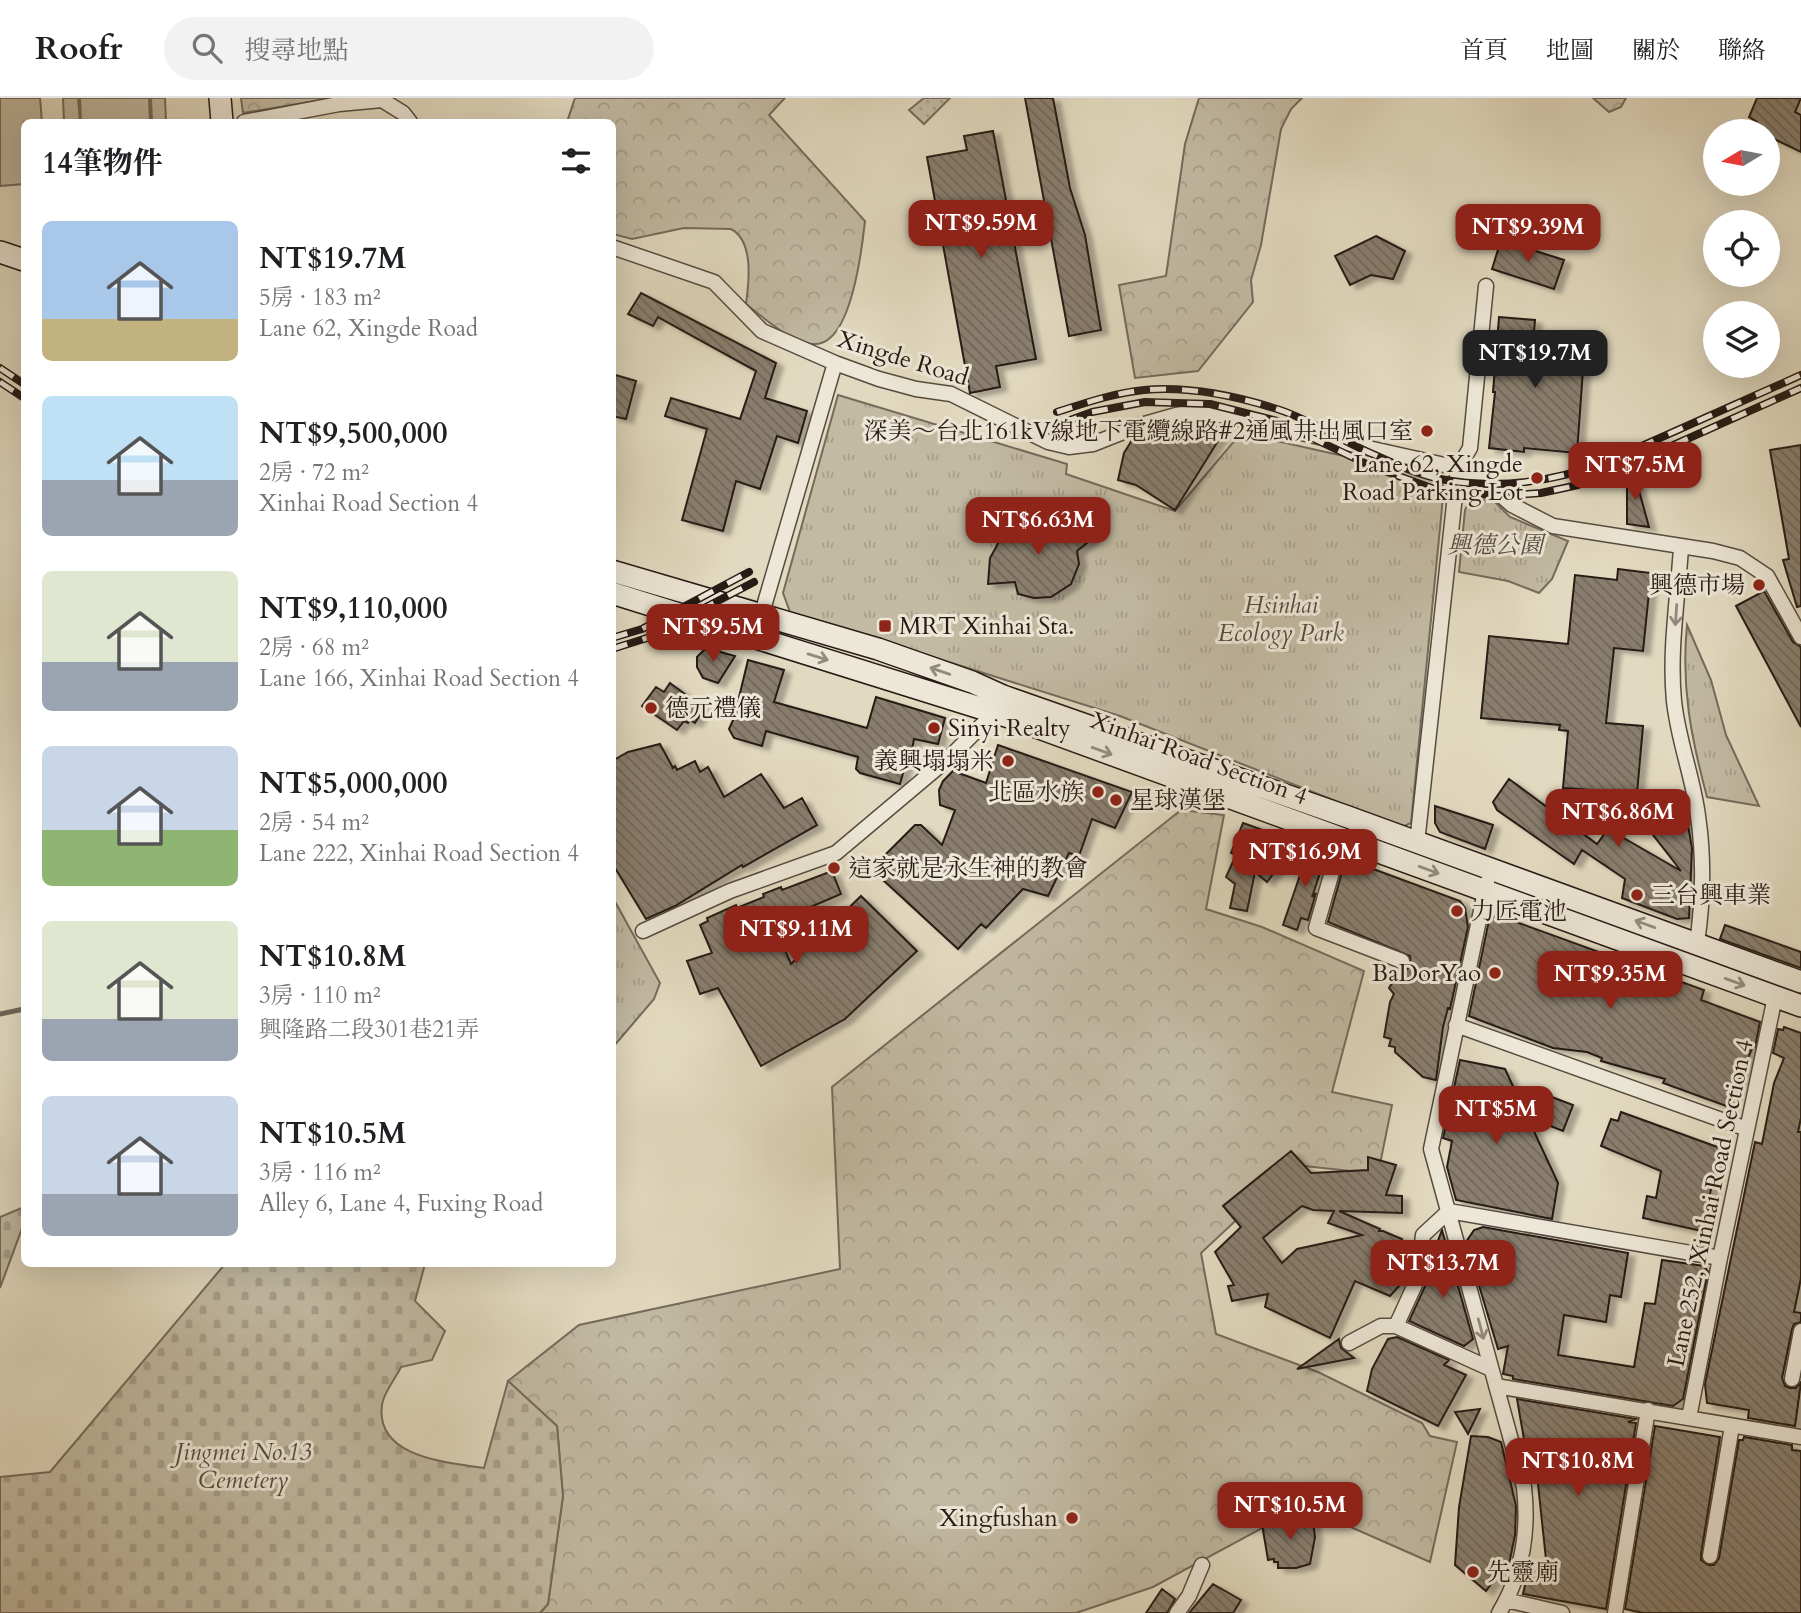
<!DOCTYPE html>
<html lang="zh-TW">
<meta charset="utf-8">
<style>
:root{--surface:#fff;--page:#f2f2f2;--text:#202124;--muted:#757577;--line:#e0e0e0;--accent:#8f2418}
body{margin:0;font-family:Cardo,"Noto Serif TC",serif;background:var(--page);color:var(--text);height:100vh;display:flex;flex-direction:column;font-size:26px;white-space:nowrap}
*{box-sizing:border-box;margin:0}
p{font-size:23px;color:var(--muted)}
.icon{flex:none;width:38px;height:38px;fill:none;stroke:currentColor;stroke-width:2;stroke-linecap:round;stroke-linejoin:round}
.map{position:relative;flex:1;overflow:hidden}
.side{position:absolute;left:21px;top:21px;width:595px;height:1148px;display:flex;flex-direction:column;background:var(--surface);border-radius:10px;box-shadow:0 7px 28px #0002}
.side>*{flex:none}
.needle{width:46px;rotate:260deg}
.controls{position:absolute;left:1703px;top:21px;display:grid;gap:14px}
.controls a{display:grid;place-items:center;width:77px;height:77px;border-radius:50%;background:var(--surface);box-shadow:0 7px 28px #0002;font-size:35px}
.price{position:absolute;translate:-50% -60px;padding:0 16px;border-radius:14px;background:var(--accent);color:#fff;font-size:23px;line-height:46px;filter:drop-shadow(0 2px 4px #0008)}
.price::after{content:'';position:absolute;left:50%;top:42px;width:21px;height:16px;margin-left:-10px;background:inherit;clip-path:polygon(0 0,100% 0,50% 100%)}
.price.selected{background:#222;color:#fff}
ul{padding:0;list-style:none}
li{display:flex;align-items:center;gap:21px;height:175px;padding:0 21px}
li span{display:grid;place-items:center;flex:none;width:196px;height:140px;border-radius:10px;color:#555}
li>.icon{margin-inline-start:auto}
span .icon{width:84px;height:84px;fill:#fffc;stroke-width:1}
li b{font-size:30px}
h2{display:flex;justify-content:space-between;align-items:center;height:84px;padding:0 21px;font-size:30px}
header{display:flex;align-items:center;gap:42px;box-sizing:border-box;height:98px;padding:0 35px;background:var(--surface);border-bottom:2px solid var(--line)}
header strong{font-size:33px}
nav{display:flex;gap:38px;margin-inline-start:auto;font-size:24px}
.search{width:490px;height:63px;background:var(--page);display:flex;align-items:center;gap:18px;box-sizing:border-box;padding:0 24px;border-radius:38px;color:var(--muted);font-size:26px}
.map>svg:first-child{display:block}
.grass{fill:url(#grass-dots);stroke:#756a5c;stroke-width:2}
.forest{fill:url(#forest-crowns);stroke:#756a5c;stroke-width:2}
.cemetery{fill:url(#cemetery-stones);stroke:#756a5c;stroke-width:2}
.park{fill:url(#park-tufts);stroke:#756a5c;stroke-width:2}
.garden{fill:#c2baa3;stroke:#756a5c;stroke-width:2}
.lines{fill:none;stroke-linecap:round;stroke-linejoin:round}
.stream{stroke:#726759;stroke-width:5}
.building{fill:url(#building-back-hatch);stroke:#281b15;stroke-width:2;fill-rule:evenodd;filter:url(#shadow)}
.street-casing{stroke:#564b40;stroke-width:17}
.secondary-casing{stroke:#281b15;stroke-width:24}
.street{stroke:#ece7d6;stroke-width:14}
.secondary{stroke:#ece7d6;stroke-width:21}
.rail-casing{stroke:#281b15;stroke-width:8}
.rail{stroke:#ece7d6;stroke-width:5;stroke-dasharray:16;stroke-linecap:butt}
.oneway{stroke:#948b7f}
.poi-dot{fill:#8f2418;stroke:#ece7d6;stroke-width:2.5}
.labels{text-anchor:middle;stroke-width:6;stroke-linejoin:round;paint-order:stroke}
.street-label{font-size:24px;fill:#281b15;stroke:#ece7d6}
.poi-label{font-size:24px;fill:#281b15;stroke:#ece7d6;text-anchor:start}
.park-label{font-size:24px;font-style:italic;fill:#564b40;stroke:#ece7d6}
</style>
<header>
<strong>Roofr</strong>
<div class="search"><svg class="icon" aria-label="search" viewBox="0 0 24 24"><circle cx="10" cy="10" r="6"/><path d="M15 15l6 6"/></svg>搜尋地點</div>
<nav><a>首頁</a><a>地圖</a><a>關於</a><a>聯絡</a></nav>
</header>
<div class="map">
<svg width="1801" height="1515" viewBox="0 0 1801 1515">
<defs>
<pattern id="grass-dots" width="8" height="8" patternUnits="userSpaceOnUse" patternTransform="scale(1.75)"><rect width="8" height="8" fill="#c2baa3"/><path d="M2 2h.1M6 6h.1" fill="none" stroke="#a79f8b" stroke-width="1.8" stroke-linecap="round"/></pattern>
<pattern id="forest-crowns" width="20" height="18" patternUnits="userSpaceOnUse" patternTransform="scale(1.75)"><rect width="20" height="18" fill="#c2baa3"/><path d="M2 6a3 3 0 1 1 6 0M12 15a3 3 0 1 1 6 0" fill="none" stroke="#a79f8b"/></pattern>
<pattern id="cemetery-stones" width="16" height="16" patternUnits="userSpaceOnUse" patternTransform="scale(1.75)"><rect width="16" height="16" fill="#c2baa3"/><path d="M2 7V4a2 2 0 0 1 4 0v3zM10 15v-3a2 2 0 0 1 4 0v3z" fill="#a79f8b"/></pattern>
<pattern id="park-tufts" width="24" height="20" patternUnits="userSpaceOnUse" patternTransform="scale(1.75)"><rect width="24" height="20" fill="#c2baa3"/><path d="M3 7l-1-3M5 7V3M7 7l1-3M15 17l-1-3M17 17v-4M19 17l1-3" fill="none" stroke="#a79f8b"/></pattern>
<pattern id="building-back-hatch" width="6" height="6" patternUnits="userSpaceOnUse" patternTransform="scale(1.75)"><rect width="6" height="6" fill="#897e6e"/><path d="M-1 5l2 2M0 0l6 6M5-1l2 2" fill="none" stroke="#706659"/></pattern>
<filter id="shadow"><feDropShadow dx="7" dy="4" stdDeviation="2" flood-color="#0004"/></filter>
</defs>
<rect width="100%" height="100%" fill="#e2dac0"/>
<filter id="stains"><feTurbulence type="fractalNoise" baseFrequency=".00286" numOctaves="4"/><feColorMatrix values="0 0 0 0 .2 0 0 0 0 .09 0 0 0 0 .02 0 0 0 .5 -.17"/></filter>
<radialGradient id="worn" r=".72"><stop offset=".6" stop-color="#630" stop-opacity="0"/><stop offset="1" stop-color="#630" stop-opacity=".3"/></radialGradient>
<path class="grass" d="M924,0H950L924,26L909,12Z"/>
<path class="forest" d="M241,0H334L243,15Z
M575,0H785L769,17L865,123C862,150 852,246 815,246C793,247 763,219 746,206C749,184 754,143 731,131L684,130L632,141L613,136L612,24H567Z
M1199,0H1302L1291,11L1281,31L1261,147L1251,182L1253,204L1198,273L1135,280L1119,187L1166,178L1185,46Z
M1593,0H1626L1621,9L1609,14Z
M1181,712L1224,717L1206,811L1262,829L1364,873L1332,994L1392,1007L1378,1076L1295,1067L1201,1155L1216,1236L1318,1274L1422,1325L1430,1338L1457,1344L1430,1464L1303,1408L1153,1489L1076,1515H540L548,1506L563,1398L557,1328L508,1283L579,1227L840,1171L832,989Z"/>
<path class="cemetery" d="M24,1109V1125L0,1190V1119Z
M225,1166H425L415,1203L445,1233L432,1262L401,1269C396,1280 383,1295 382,1307C375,1360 447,1364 484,1370L508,1283L557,1328L563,1398L548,1506L540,1515H0V1379L50,1374Z"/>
<path class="park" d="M838,297L1067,366L1066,376L1175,413L1241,335L1437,379L1444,389L1411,725L1402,729L1120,618L790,514L783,495Z
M1470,401L1494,403L1510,419L1568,443L1552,481L1539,495L1508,483L1459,474L1465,412Z
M1687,527L1711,582L1726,637L1759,708L1707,699C1691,639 1681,589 1687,527Z
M613,800L660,885L654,901L613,949Z"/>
<path class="garden" d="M0,0H40L42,24H24V86L0,88Z
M63,0H78L80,24H64Z
M80,0H149L150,24H81Z
M151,0H165L166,24H152Z"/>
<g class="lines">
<path class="stream" d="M0,916L24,911"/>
</g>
<path class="building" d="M1025,0H1053L1070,90L1085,137L1101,232L1069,238Z
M1757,0H1801L1795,14L1801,17V54L1768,38V33L1754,32L1757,24L1749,19Z
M993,33L1036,261L996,268L1000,289L970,295L927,59L967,52L964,38Z
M1376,138L1405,153L1393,181L1371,177L1350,187L1335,158Z
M1501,142L1564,162L1554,191L1492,171Z
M641,195L776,265L765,300L807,313L798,345L777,338L760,391L736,383L723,433L682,422L707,331L665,318L671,300L740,321L756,273L658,219L653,228L628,216Z
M1499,219L1535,222L1534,234L1571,237L1569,251L1576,252L1574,271L1583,272L1577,355L1524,350V354L1489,350L1495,294H1493Z
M612,276L636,283L626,321L612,318Z
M1201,324L1210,325L1223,335L1175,412L1136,387L1118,382L1124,355L1132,342L1169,329L1177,334L1182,326L1188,325L1196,331Z
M1801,347V508L1797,509L1783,462L1789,461L1770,352Z
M1632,367L1649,429L1627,426V368Z
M1040,418L1070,424L1092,441L1077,453L1079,466L1071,486L1051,499L1034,500L1018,496L1015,484L988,486L990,460L1001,440L1014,428Z
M1618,471L1651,475L1643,553L1614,550L1606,625L1643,628L1636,707L1605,704L1606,693L1563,690L1568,633L1559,632L1560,627L1481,620L1489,538L1568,546L1575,477L1617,482Z
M1764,493L1793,544L1801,549V629L1736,508Z
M710,551L735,558L718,585L703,580L697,569V559L704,552Z
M748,562L784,572L774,604L867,630L876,599L945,620L938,646L914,641L910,663L907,661L900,686L860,675L856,671L858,659L766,633L762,648L734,640L729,631L734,620Z
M670,585L704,610L695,625L690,622L688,625L684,623L677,632L642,608L656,589L664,594Z
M660,646L673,670L675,668L677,672L695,663L700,674L708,669L724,699L761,676L784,710L802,700L817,727L743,769L742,767L675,808L646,821L612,765V663L628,654Z
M998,647L1132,694L1115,730L1092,721L1079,758L1069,755L1048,798L1023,791L986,830L981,826L958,851L871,771L915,727H921L942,747L955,712L940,707L939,692L943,683L953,673L986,685Z
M1509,681L1597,746L1608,731L1681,773L1636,715L1683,699L1692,750L1689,820L1677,821L1622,800L1625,781L1582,752L1574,766L1497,712L1493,704Z
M1435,708L1493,727L1485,751L1440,734L1435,725Z
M1243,725L1297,744L1267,784L1255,774L1247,813L1230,810L1235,786L1226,779L1236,757L1231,755Z
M1310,748L1327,754L1312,799L1316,795L1308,822L1301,820L1297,832L1283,827Z
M1357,765L1460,803L1465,810L1468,829L1450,911L1448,910L1443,929L1436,982L1423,979L1395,954V949L1389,948L1391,941L1384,939L1390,904L1394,896L1389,890L1400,872L1407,871L1411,867L1410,858L1328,824L1342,774Z
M832,773L841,796L773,825L791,866L861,798L917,853L845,921L761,968L718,890L700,896L687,863L712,855L700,827L708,823L707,820L736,807L737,810L764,799L763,796L781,789L782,792Z
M1497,817L1704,892L1701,902L1760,924L1755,949L1753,948L1729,1009L1663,985L1665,981L1601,963L1602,960L1587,954L1553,950L1469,918L1489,822Z
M1725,827L1801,854V870L1720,841Z
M1784,929L1801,935V1020L1798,1034H1801V1180L1794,1214L1801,1215V1224L1794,1226L1792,1231L1782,1280L1785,1288L1790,1290H1796L1801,1284L1795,1328L1748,1320L1749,1312L1707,1305L1705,1286L1755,1044L1762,1046L1774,985L1784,960L1773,955L1778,931L1783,932Z
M1460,962L1505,971L1558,1085L1552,1121L1456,1102L1447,1069L1452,1043L1443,1040Z
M1544,996L1573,1007L1563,1033L1535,1022Z
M1621,1014L1720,1050L1702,1133L1643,1120L1647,1098L1656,1100L1661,1073L1601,1048L1611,1021L1618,1023Z
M1291,1053L1311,1075L1368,1072V1059L1396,1067L1386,1097L1402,1098V1115L1339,1113L1380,1131L1379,1133H1383L1402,1141L1401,1144L1412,1150L1409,1177L1390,1198L1355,1183L1330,1240L1265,1209L1268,1196L1232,1203L1228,1188L1234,1187L1215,1154L1241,1129L1223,1108ZM1302,1108L1313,1112L1334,1113L1328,1125L1362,1137L1297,1151L1282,1165L1263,1140Z
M1483,1129L1628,1155L1621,1199L1610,1197L1606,1224L1564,1217L1558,1257L1634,1269L1645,1205L1655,1206L1662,1162L1704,1168L1708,1174L1683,1301L1673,1308L1513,1281V1278L1503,1276L1508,1248L1498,1251L1466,1144L1474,1132Z
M1442,1132L1473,1241L1464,1248L1409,1223L1427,1184L1430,1164Z
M1397,1239L1449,1262L1444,1267L1466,1277L1438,1328L1367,1293L1372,1271L1388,1241Z
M1339,1241L1341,1250L1354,1260L1297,1271Z
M1517,1301L1636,1321L1628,1324L1636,1325L1606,1511L1523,1496L1528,1474L1547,1471L1534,1348L1525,1347Z
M1480,1311L1468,1336L1455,1314Z
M1655,1328L1720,1339L1701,1456V1462L1708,1467H1714L1719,1460L1739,1342H1743L1744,1339L1792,1347V1352L1801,1353V1515H1643L1625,1511Z
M1471,1338L1488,1339L1501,1344L1516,1408L1515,1437L1508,1471H1502L1486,1493L1455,1467L1459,1409Z
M1312,1417L1315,1439L1310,1466L1296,1470H1278V1464H1274V1461L1268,1462L1262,1426Z
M1213,1486L1241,1502L1233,1515H1189Z
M1162,1491L1175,1501L1167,1515H1146Z"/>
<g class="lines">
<defs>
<path id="street" d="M244,24L339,6L382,2L403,15L410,24
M612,149L714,184L762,233L835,265L879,281L916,291L951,296L1048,344L1069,349L1093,346L1141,327L1176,317L1202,313L1458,370L1488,386L1512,407L1553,428L1713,453L1740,460L1767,478L1801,539
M1681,449C1678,499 1669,553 1674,603C1678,642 1693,679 1698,718C1704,759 1703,804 1697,845
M755,539L835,265
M1342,739L1316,830L1402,863
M1417,745L1458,370L1470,350L1486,188
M1487,784L1431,1051L1524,1389C1529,1433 1522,1477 1499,1515
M643,833L730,793L836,755L949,660L985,624L996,608
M1456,927L1747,1031
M1396,1228L1491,1271
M1349,1245L1381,1228H1396L1418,1180L1423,1137L1449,1113L1720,1160
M1792,1281L1801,1233
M1496,1288L1801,1339
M1689,1320L1720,1160L1775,899
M1710,1458L1732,1328
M1506,1502L1562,1515
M1177,1515L1189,1498L1202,1467
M1615,1515L1648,1312"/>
<path id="secondary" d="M220,0L222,24
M0,154L24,162
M612,473L878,551L972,584L1003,598L1348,719L1801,884
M612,495L1009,619L1801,908"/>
</defs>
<use href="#street" class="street-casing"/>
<use href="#secondary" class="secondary-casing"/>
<use href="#street" class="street"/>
<use href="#secondary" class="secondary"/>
<defs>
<path id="rail" d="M0,270L24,286
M0,284L24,300
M1057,314C1085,305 1114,295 1144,292C1189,288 1237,298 1280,312C1313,323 1343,344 1375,357C1395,366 1419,377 1440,381C1497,392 1553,384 1606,364L1801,277
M1062,325L1092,314L1145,304L1210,306L1277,323L1371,368L1437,392L1499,398L1541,395L1578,387L1611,375L1801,290
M612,540L642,531L749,474
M612,551L647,540L754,484"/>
</defs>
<use href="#rail" class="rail-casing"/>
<use href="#rail" class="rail"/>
</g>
<defs><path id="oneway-shaft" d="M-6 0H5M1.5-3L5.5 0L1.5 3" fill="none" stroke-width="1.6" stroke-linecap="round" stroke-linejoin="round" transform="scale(1.75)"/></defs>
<g class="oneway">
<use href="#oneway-shaft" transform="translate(1676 517) rotate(94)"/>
<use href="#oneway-shaft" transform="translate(818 559) rotate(17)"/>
<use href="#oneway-shaft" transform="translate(940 573) rotate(-161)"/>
<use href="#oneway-shaft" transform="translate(1102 653) rotate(20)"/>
<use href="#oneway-shaft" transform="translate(1429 772) rotate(20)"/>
<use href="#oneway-shaft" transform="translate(1645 826) rotate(-160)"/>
<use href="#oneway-shaft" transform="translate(1735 884) rotate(20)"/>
<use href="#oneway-shaft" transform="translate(1481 1231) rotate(75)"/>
</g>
<g class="poi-dot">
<circle cx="1427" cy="333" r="7"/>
<circle cx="1537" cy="380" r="7"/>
<circle cx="1759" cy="487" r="7"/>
<rect x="878" y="521" width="14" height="14" rx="3.5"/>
<circle cx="651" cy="610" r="7"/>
<circle cx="934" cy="630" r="7"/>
<circle cx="1008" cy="663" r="7"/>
<circle cx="1098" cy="694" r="7"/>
<circle cx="1116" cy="702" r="7"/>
<circle cx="834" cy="770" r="7"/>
<circle cx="1637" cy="797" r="7"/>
<circle cx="1457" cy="813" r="7"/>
<circle cx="1495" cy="875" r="7"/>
<circle cx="1072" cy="1420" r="7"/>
<circle cx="1473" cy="1474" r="7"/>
</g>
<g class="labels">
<g class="street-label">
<text transform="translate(903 260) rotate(17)" y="8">Xingde Road</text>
<text transform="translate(1199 660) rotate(20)" y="8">Xinhai Road Section 4</text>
<text transform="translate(1710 1105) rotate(-78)" y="8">Lane 252, Xinhai Road Section 4</text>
</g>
<g class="poi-label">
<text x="1413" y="341" text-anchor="end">深美～台北161kV線地下電纜線路#2通風井出風口室</text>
<text x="1523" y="374" text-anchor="end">Lane 62, Xingde<tspan x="1523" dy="28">Road Parking Lot</tspan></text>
<text x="1745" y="495" text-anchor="end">興德市場</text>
<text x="899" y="536">MRT Xinhai Sta.</text>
<text x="665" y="618">德元禮儀</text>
<text x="948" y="638">Sinyi Realty</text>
<text x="994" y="671" text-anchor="end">義興塌塌米</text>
<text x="1084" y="702" text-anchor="end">北區水族</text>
<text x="1130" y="710">星球漢堡</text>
<text x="848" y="778">這家就是永生神的教會</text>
<text x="1651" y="805">三台興車業</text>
<text x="1471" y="821">力匠電池</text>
<text x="1481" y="883" text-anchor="end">BaDorYao</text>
<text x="1058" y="1428" text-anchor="end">Xingfushan</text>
<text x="1487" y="1482">先靈廟</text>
</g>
<g class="park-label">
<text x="1495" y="455">興德公園</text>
<text x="1281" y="515">Hsinhai<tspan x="1281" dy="28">Ecology Park</tspan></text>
<text x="243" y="1362">Jingmei No.13<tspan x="243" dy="28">Cemetery</tspan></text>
</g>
</g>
<rect width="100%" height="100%" filter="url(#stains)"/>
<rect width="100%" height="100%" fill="url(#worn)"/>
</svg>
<div class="controls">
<a><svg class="needle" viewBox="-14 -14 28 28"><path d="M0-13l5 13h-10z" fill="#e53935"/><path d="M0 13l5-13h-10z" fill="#757577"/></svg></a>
<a><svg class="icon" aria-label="locate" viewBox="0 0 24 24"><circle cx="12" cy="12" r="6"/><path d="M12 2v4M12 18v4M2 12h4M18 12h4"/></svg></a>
<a><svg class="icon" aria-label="layers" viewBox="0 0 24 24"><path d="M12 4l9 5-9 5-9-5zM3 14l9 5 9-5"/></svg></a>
</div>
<b class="price" style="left:981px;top:162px">NT$9.59M</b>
<b class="price" style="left:1528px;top:166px">NT$9.39M</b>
<b class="price selected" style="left:1535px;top:292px">NT$19.7M</b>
<b class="price" style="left:1635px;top:404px">NT$7.5M</b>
<b class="price" style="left:1038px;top:459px">NT$6.63M</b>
<b class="price" style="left:713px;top:566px">NT$9.5M</b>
<b class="price" style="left:1618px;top:751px">NT$6.86M</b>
<b class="price" style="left:1305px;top:791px">NT$16.9M</b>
<b class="price" style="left:796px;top:868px">NT$9.11M</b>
<b class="price" style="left:1610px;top:913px">NT$9.35M</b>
<b class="price" style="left:1496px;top:1048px">NT$5M</b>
<b class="price" style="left:1443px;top:1202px">NT$13.7M</b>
<b class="price" style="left:1578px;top:1400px">NT$10.8M</b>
<b class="price" style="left:1290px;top:1444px">NT$10.5M</b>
<section class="side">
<h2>14筆物件<svg class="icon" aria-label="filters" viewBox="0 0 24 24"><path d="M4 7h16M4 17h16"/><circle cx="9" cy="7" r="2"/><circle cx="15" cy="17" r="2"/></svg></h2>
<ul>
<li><span style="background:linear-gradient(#a9c7e8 70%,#c2b280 0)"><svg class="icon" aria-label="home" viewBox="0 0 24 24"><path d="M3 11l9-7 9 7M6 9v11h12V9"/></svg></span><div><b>NT$19.7M</b><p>5房 · 183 m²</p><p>Lane 62, Xingde Road</p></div></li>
<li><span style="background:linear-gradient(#bfe0f5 60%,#9aa5b1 0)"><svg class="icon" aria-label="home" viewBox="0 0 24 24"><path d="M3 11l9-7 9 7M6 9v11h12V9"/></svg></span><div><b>NT$9,500,000</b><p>2房 · 72 m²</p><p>Xinhai Road Section 4</p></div></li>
<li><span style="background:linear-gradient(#dfe7d0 65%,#9aa5b1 0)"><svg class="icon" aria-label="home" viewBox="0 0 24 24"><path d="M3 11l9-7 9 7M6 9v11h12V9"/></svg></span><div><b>NT$9,110,000</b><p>2房 · 68 m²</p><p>Lane 166, Xinhai Road Section 4</p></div></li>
<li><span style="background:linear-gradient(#c9d6e8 60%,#8fb573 0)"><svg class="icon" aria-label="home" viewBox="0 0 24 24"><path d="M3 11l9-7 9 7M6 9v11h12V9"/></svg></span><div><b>NT$5,000,000</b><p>2房 · 54 m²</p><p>Lane 222, Xinhai Road Section 4</p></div></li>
<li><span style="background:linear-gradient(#dfe7d0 70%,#9aa5b1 0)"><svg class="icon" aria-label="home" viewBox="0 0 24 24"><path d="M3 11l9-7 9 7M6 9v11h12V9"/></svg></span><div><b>NT$10.8M</b><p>3房 · 110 m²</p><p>興隆路二段301巷21弄</p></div></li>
<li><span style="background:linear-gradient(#c9d6e8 70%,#9aa5b1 0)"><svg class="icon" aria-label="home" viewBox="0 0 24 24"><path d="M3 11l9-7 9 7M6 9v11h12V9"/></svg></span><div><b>NT$10.5M</b><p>3房 · 116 m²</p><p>Alley 6, Lane 4, Fuxing Road</p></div></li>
</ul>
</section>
</div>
